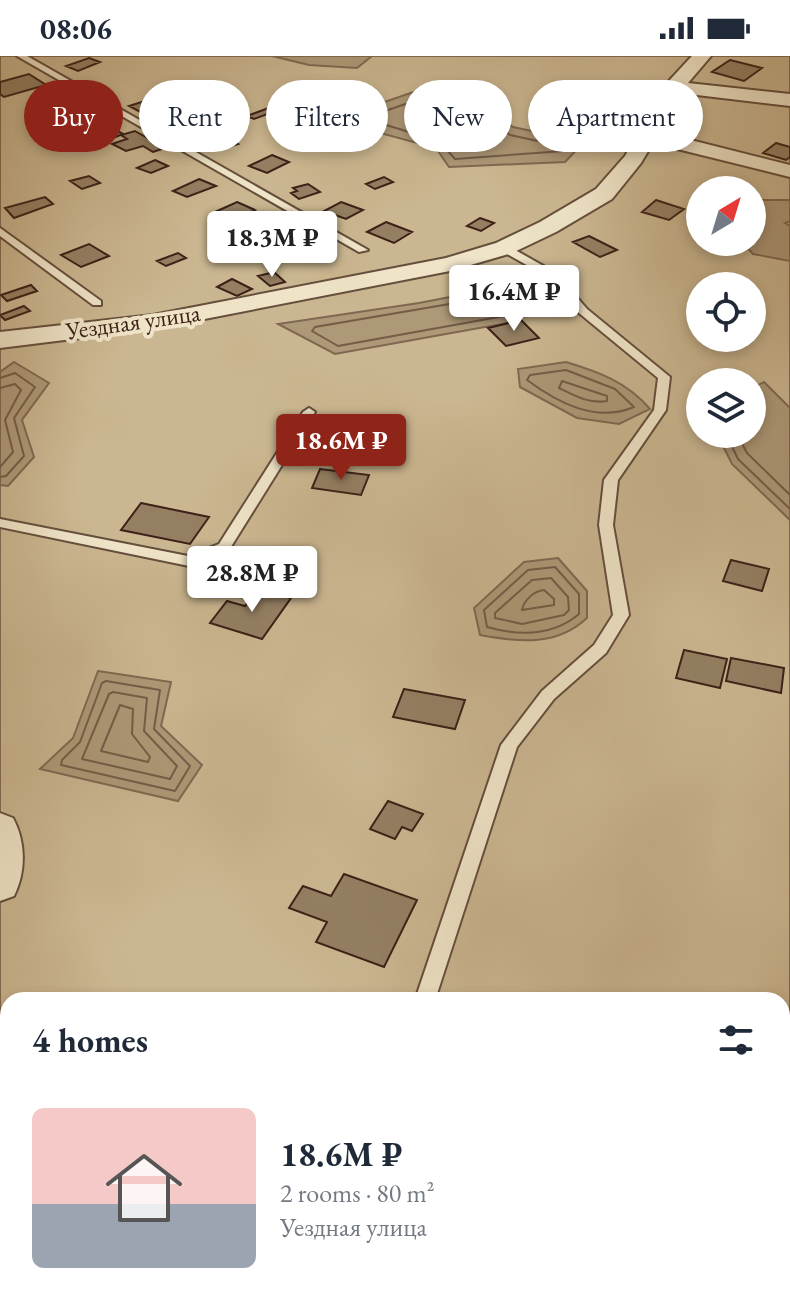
<!DOCTYPE html>
<meta charset="utf-8">
<style>
:root{--surface:#fff;--page:#f6f6f7;--text:#1f2937;--muted:#747a83;--accent:#8f2418}
body{margin:0;font-family:"EB Garamond",serif;background:var(--page);color:var(--text);height:100vh;display:flex;flex-direction:column;font-size:30px;white-space:nowrap}
*{box-sizing:border-box;margin:0}
p{font-size:26px;color:var(--muted)}
.icon{flex:none;width:44px;height:44px;fill:none;stroke:currentColor;stroke-width:2;stroke-linecap:round;stroke-linejoin:round}
.map{position:relative;flex:1;overflow:hidden}
.side{position:absolute;left:0px;top:936px;width:790px;height:314px;display:flex;flex-direction:column;background:var(--surface);border-radius:24px 24px 0 0;box-shadow:0 4px 12px #0003}
.side>*{flex:none}
.hud{position:absolute;left:24px;top:24px;width:742px;height:72px;display:flex;gap:16px}
.needle{width:52px;rotate:38deg}
.buttons{position:absolute;left:686px;top:120px;display:grid;gap:16px}
.buttons a{display:grid;place-items:center;width:80px;height:80px;border-radius:50%;background:var(--surface);box-shadow:0 4px 12px #0003;font-size:40px}
.price{position:absolute;translate:-50% -68px;padding:0 18px;border-radius:8px;background:#fff;color:#222;font-size:26px;line-height:52px;filter:drop-shadow(0 2px 4px #0008)}
.price::after{content:'';position:absolute;left:50%;top:48px;width:24px;height:18px;margin-left:-12px;background:inherit;clip-path:polygon(0 0,100% 0,50% 100%)}
.price.current{background:var(--accent);color:#fff}
ul{padding:0;list-style:none}
li{display:flex;align-items:center;gap:24px;height:200px;padding:0 32px}
li span{display:grid;place-items:center;flex:none;width:224px;height:160px;border-radius:12px;color:#555}
li>.icon{margin-inline-start:auto}
span .icon{width:96px;height:96px;fill:#fffc;stroke-width:1}
li b{font-size:34px}
h2{display:flex;justify-content:space-between;align-items:center;height:96px;padding:0 32px;font-size:34px}
.chip{padding:0 28px;border-radius:36px;background:var(--surface);box-shadow:0 4px 12px #0003;font-size:28px;line-height:72px}
.chip.current{background:var(--accent);color:#fff}
.status{display:flex;justify-content:space-between;align-items:center;height:56px;padding:0 40px;background:var(--surface);direction:ltr}
.status svg{height:22px;fill:currentColor}
.map>svg:first-child{display:block}
.green{fill:#cab690;stroke:#826c54;stroke-width:2;fill-rule:evenodd}
.water{fill:#ad9877;stroke:#7f6851;stroke-width:2}
.lines{fill:none;stroke-linecap:round;stroke-linejoin:round}
.shore{stroke:#745c47;stroke-width:2}
.building{fill:#947f63;stroke:#3b2117;stroke-width:2}
.service-casing{stroke:#664e3c;stroke-width:4}
.minor-casing{stroke:#664e3c;stroke-width:4}
.service{fill:#efe4c7;fill-rule:evenodd}
.minor{fill:#efe4c7;fill-rule:evenodd}
.labels{text-anchor:middle;stroke-width:8;stroke-linejoin:round;paint-order:stroke}
.far-street-label{font-size:24px;fill:#3b2117;stroke:#efe4c7}
</style>
<div class="status"><b>08:06</b><svg viewBox="0 0 49 12"><path d="M0 12V9h3v3zM5 12V6h3v6zM10 12V3h3v9zM15 12V0h3v12zM26 1h20v11H26zM47 4h2v5h-2z"/></svg></div>
<div class="map">
<svg width="790" height="1249" viewBox="0 0 790 1249">
<rect width="100%" height="100%" fill="#e7d5a9"/>
<filter id="stains"><feTurbulence type="fractalNoise" baseFrequency=".0025" numOctaves="4"/><feColorMatrix values="0 0 0 0 .2 0 0 0 0 .09 0 0 0 0 .02 0 0 0 .5 -.17"/></filter>
<radialGradient id="worn" r=".72"><stop offset=".6" stop-color="#630" stop-opacity="0"/><stop offset="1" stop-color="#630" stop-opacity=".3"/></radialGradient>
<path class="green" d="M0,0H790V1249H0ZM700,134H752V186H700ZM700,230H752V282H700ZM700,326H752V378H700ZM8,944H782V1242H8Z"/>
<path class="water" d="M272,0H372L357,12L309,9Z
M425,32L497,60L513,71L584,86L565,106L449,111L436,92L380,77L373,50Z
M752,144H790V165L785,167L790,170V205L753,198L742,186H752Z
M512,229L535,250L507,267L335,298L278,268L419,247Z
M14,306L49,327L22,364L34,401L8,430L0,429V316Z
M566,306C599,316 627,326 650,353L619,368L577,362L520,331L518,313Z
M764,326L790,352V464L732,408L717,378H752V332Z
M558,502L587,535V562C556,591 518,586 480,579L474,552L524,506Z
M98,615L171,626L161,670L202,709L178,745L40,713L73,682Z
M18,1242H438L440,1249H23Z"/>
<g class="lines">
<path class="shore" d="M426,41L493,67L510,79L561,90L564,95L455,103L439,85L386,69L385,55Z
M426,52L488,76L498,87L459,92L445,77L406,64L407,59Z
M508,238L519,249L504,260L338,290L312,275L315,271Z
M566,314L615,333L634,351C596,367 558,347 527,324L530,319Z
M0,322L15,317L35,331L14,362L24,400L6,420L0,421
M562,325L607,340V345C589,348 575,340 559,332Z
M0,332L15,328L21,334L5,364L13,396L0,411
M726,378L738,403L790,453
M737,378L747,397L790,439
M555,511L579,538V558C553,580 519,580 487,571L484,554L528,514Z
M551,522L568,541L569,554L564,559L522,568L495,562V557L532,524Z
M544,534L554,543V549L522,554C524,544 534,535 544,534Z
M106,625L160,634L154,673L190,710L175,735L61,709L62,704L80,686L102,627Z
M113,636L147,642L144,675L177,710L170,723L82,703L109,638Z
M120,649L133,653L132,678L150,701L148,706L101,695Z"/>
</g>
<path class="building" d="M89,2L100,6L78,15L66,10Z
M730,4L762,12L744,25L712,16Z
M29,18L46,29L4,41L0,38V26Z
M59,41L70,48L50,54L39,47Z
M151,43L157,46L176,45L144,58L129,50Z
M274,50L281,53L254,63L247,60Z
M188,60L201,65L183,73L170,68Z
M108,70L123,78L92,91L74,82Z
M135,75L165,92L153,96L143,90L126,95L112,88L127,83L121,79Z
M224,80L238,88L219,94L204,86Z
M776,87L790,91V101L786,104L763,97Z
M272,99L289,106L267,117L249,110Z
M155,104L168,110L151,117L137,112Z
M89,120L100,127L82,133L70,125Z
M384,121L393,126L375,133L366,128Z
M199,123L216,130L187,141L173,135Z
M308,128L320,136L299,143L291,137L297,135L293,132Z
M45,141L53,148L14,162L5,152Z
M656,144L684,153L669,164L642,156Z
M237,146L255,154L235,164L217,155Z
M341,146L363,154L346,163L324,155Z
M480,162L494,167L481,175L467,170Z
M386,166L412,176L394,187L367,176Z
M288,174L302,184L281,191L266,181Z
M589,180L617,194L600,201L573,186Z
M89,188L109,200L81,211L61,199Z
M178,197L186,202L166,210L157,205Z
M274,216L285,226L270,230L258,220Z
M232,223L252,233L237,240L217,231Z
M31,229L37,235L7,245L1,239Z
M24,250L30,255L5,264L0,259Z
M521,264L539,282L506,290L488,272Z
M320,413L369,419L361,439L312,432Z
M141,447L209,461L190,488L121,474Z
M731,504L769,513L762,535L723,525Z
M258,533L291,542L262,583L210,567L227,545L245,550Z
M684,594L727,603L720,632L676,622Z
M731,602L784,612L781,637L726,625Z
M404,633L465,644L455,673L393,661Z
M388,745L423,758L412,775L402,771L395,783L370,773Z
M344,818L417,844L384,911L316,886L327,866L289,852L303,830L331,840Z
M782,1072L790,1074V1110L782,1108Z
M783,1193L790,1196V1249H737L738,1242H782Z"/>
<g class="lines">
<defs>
<path id="service" d="M17,0H27L368,194L359,196Z
M0,172L101,245V249H93L0,180Z
M500,190H508L556,217L587,253L670,321L666,354L618,424L613,469L629,559L606,597L554,643L517,691L435,944H415L501,689L542,635L594,589L613,559L599,469L604,424L654,354L658,322L579,257L548,221L500,194Z
M309,352L315,356L229,494L189,510L0,471V463L188,500L219,488L303,356Z"/>
<path id="minor" d="M692,0H711L688,27L790,38V50L680,37L659,76L790,109V121L653,87L641,107L612,143L556,176L512,197L450,215L153,273L0,292V276L153,259L446,202L496,187L540,166L596,133L625,100L667,27Z
M0,757L13,762C26,786 26,816 14,840L0,845Z"/>
</defs>
<use href="#service" class="service-casing"/>
<use href="#minor" class="minor-casing"/>
<use href="#service" class="service"/>
<use href="#minor" class="minor"/>
</g>
<g class="labels">
<g class="far-street-label">
<text transform="translate(133 266) rotate(-8)" y="8">Уездная улица</text>
</g>
</g>
<rect width="100%" height="100%" filter="url(#stains)"/>
<rect width="100%" height="100%" fill="url(#worn)"/>
</svg>
<div class="buttons">
<a><svg class="needle" viewBox="-14 -14 28 28"><path d="M0-13l5 13h-10z" fill="#e53935"/><path d="M0 13l5-13h-10z" fill="#747a83"/></svg></a>
<a><svg class="icon" aria-label="locate" viewBox="0 0 24 24"><circle cx="12" cy="12" r="6"/><path d="M12 2v4M12 18v4M2 12h4M18 12h4"/></svg></a>
<a><svg class="icon" aria-label="layers" viewBox="0 0 24 24"><path d="M12 4l9 5-9 5-9-5zM3 14l9 5 9-5"/></svg></a>
</div>
<b class="price" style="left:272px;top:223px">18.3M ₽</b>
<b class="price" style="left:514px;top:277px">16.4M ₽</b>
<b class="price current" style="left:341px;top:426px">18.6M ₽</b>
<b class="price" style="left:252px;top:558px">28.8M ₽</b>
<div class="hud">
<a class="chip current">Buy</a>
<a class="chip">Rent</a>
<a class="chip">Filters</a>
<a class="chip">New</a>
<a class="chip">Apartment</a>
</div>
<section class="side">
<h2>4 homes<svg class="icon" aria-label="filters" viewBox="0 0 24 24"><path d="M4 7h16M4 17h16"/><circle cx="9" cy="7" r="2"/><circle cx="15" cy="17" r="2"/></svg></h2>
<ul>
<li><span style="background:linear-gradient(#f6c9c9 60%,#9aa5b1 0)"><svg class="icon" aria-label="home" viewBox="0 0 24 24"><path d="M3 11l9-7 9 7M6 9v11h12V9"/></svg></span><div><b>18.6M ₽</b><p>2 rooms · 80 m²</p><p>Уездная улица</p></div></li>
</ul>
</section>
</div>
